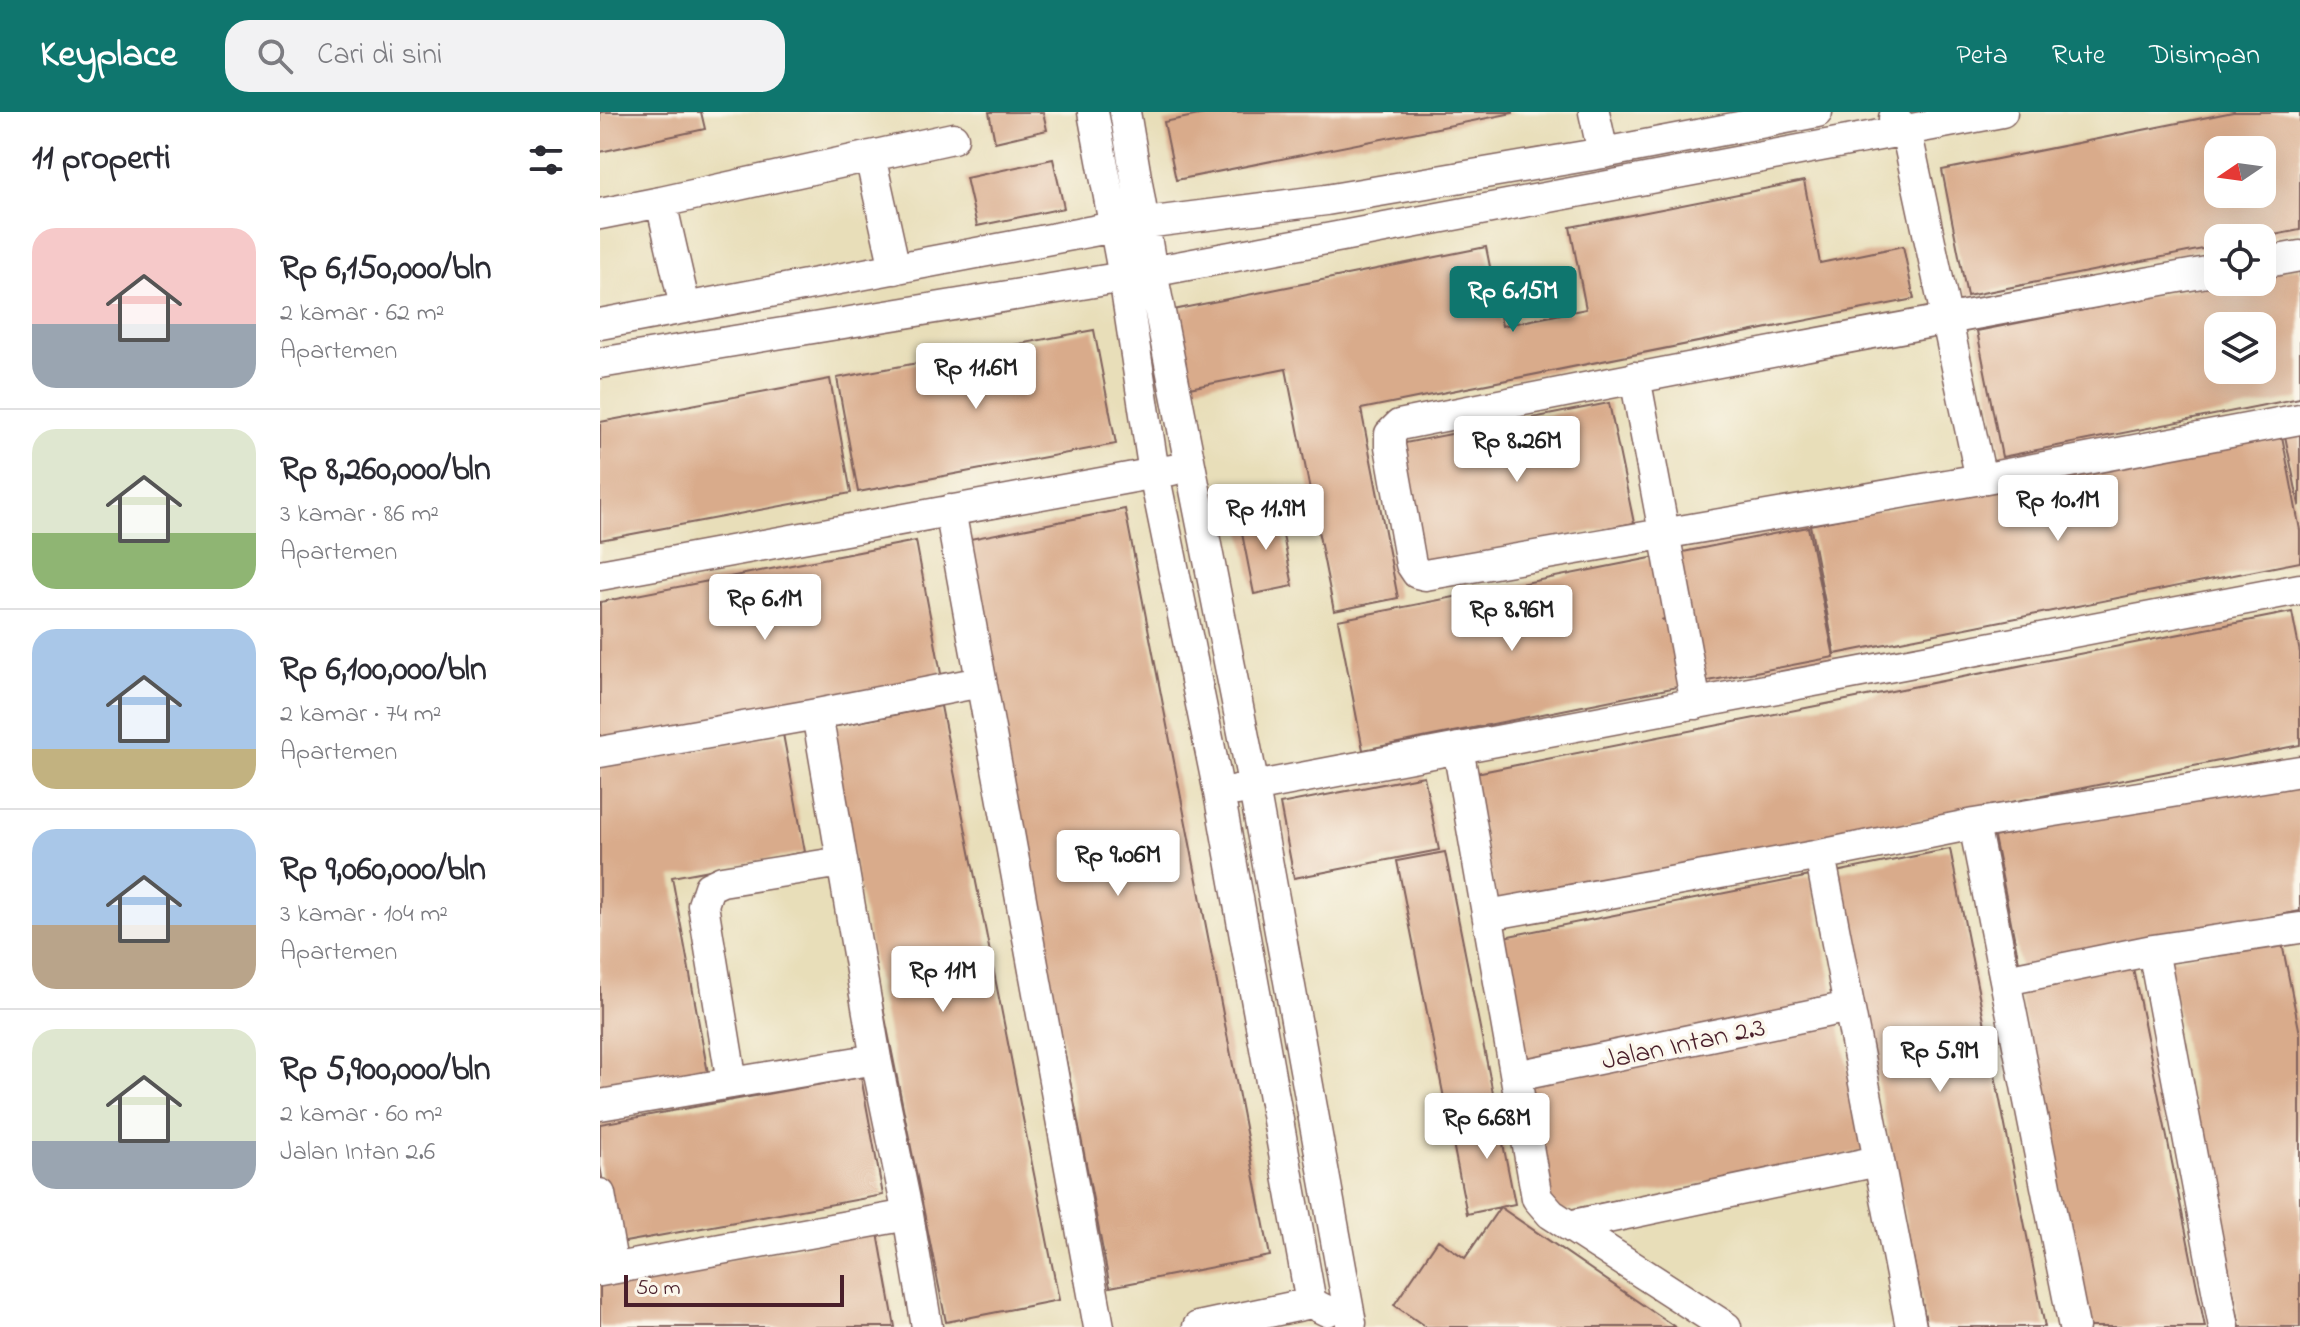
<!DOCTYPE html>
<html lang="id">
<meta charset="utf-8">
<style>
:root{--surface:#fff;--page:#f2f2f3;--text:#2b2b33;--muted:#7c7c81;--line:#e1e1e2;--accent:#0f766e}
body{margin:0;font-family:"Indie Flower",sans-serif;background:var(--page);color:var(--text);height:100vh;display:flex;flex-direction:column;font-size:30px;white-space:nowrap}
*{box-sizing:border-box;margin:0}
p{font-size:26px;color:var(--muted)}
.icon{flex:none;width:44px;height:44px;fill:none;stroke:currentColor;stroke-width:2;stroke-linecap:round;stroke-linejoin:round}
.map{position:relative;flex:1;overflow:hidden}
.drawer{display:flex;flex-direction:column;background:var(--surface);width:600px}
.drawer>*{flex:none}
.needle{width:52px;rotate:257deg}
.tools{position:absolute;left:1604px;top:24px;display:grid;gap:16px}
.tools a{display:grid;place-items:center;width:72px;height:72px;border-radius:16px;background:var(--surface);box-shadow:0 8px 32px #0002;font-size:40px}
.scale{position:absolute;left:24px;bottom:20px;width:220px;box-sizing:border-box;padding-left:8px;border:4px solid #4a1f2b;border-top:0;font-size:22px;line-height:28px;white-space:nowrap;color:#4a1f2b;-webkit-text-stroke:6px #fbf7ec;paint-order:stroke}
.price{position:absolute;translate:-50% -68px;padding:0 18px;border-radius:8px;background:#fff;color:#222;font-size:26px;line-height:52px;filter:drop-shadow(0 2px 4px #0008)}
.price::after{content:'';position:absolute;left:50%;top:48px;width:24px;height:18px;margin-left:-12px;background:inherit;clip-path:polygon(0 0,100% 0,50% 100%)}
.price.current{background:var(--accent);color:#fff}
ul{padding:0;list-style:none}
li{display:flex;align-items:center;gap:24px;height:200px;padding:0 32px}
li+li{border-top:2px solid var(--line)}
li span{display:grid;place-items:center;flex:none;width:224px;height:160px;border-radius:24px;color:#555}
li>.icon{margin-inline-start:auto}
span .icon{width:96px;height:96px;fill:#fffc;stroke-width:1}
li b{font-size:34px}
h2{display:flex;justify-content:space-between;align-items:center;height:96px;padding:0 32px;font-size:34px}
header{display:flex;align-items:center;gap:48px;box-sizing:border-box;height:112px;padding:0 40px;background:var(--accent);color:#fff}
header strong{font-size:38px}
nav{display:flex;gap:44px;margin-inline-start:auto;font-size:28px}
.search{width:560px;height:72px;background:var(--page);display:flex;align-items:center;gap:20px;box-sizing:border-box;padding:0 28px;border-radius:24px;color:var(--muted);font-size:30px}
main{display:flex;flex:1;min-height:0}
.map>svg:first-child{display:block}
.building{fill:#d9ab8b;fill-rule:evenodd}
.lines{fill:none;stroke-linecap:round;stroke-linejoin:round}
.street-casing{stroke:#81625d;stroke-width:33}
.street{stroke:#fff;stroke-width:30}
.labels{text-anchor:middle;stroke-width:7;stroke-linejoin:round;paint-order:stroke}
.street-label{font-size:28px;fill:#4a1f2b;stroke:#fbf7ec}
</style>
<header>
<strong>Keyplace</strong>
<div class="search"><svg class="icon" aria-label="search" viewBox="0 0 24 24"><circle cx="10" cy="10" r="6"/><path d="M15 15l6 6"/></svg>Cari di sini</div>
<nav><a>Peta</a><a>Rute</a><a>Disimpan</a></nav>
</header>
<main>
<section class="drawer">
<h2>11 properti<svg class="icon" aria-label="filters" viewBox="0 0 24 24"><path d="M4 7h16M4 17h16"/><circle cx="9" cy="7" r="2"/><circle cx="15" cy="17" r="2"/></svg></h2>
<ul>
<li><span style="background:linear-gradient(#f6c9c9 60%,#9aa5b1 0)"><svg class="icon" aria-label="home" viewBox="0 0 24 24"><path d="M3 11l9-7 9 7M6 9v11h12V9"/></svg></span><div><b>Rp 6,150,000/bln</b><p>2 kamar · 62 m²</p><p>Apartemen</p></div></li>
<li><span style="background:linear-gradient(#dfe7d0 65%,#8fb573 0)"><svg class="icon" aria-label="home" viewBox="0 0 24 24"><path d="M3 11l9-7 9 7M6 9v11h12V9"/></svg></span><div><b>Rp 8,260,000/bln</b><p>3 kamar · 86 m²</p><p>Apartemen</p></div></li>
<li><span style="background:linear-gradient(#a9c7e8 75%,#c2b280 0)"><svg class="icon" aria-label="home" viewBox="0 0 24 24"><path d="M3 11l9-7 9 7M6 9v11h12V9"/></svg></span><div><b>Rp 6,100,000/bln</b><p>2 kamar · 74 m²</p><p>Apartemen</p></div></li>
<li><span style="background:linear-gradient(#a9c7e8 60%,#b9a48a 0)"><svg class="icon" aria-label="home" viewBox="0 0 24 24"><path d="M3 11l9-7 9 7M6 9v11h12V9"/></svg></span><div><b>Rp 9,060,000/bln</b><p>3 kamar · 104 m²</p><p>Apartemen</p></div></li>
<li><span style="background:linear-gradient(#dfe7d0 70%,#9aa5b1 0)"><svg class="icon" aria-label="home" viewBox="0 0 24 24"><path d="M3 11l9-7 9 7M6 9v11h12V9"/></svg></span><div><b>Rp 5,900,000/bln</b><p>2 kamar · 60 m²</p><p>Jalan Intan 2.6</p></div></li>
</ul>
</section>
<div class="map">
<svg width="1700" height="1215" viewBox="0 0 1700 1215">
<rect width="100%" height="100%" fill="#fbf7ec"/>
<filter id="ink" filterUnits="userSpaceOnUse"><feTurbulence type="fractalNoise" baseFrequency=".0125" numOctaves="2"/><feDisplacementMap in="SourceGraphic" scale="16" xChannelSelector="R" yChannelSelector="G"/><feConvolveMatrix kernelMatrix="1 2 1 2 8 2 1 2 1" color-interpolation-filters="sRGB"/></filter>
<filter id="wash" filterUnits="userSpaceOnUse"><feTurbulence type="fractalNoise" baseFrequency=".006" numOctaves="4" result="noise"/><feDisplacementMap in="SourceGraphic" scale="32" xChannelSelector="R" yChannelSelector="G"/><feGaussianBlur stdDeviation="1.8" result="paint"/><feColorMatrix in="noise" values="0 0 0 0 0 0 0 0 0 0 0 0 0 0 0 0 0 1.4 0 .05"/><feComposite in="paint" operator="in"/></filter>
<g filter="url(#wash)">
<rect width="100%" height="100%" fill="#e8deb9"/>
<g id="blocks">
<path class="building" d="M0,0H101L105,17L0,40Z
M389,0H443L447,18L395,30Z
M614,0H913V1L576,68L564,10Z
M1633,0H1700V118L1659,126H1618V134L1367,184L1342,58ZM1618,38H1662V82H1618Z
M453,47L464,96L377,114L366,66Z
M1204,69L1220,151L1303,134L1314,187L761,297L798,486L734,499L686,257L589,276L573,198L886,135L902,214L986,197L970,115Z
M1700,155V286L1402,345L1377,219L1625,170H1662V162ZM1618,214H1662V258H1618Z
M494,218L516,332L258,380L237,266Z
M230,267L251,381L0,428V310Z
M1009,291L1034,411L824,452L800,332Z
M1700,316V392L1699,393L1684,319Z
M1681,319L1700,418V450L1235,542L1210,413Z
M525,397L670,1144L510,1175L365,428Z
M678,398L693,474L654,482L639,406Z
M1208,415L1234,545L1098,571L1073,442Z
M316,429L342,567L0,632V490Z
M1061,444L1074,504L1061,508L1075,506L1087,573L763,638L738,508Z
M1692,500L1700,541V633L897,792L871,662Z
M341,594L459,1188L346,1210L227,616Z
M183,622L205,740L72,765L108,961L0,980V655Z
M824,664L839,738L694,766L680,692Z
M1700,664V799L1420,855L1394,725Z
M1350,737L1445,1215H1327L1236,760Z
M845,740L915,1092L900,1095L1075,1215H826L794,1193L838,1128L865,1146L900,1095L867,1102L797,749Z
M1210,764L1236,894L925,955L899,826Z
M1681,826L1700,922V1215H1640L1567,848Z
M1532,851L1605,1215H1486L1418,873Z
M1239,910L1264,1039L953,1101L928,972Z
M261,965L283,1083L14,1132L0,1054V1012Z
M278,1121L295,1215H0V1171Z"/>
</g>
</g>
<g filter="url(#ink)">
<use href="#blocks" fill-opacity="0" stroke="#81625d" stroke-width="2"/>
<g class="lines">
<defs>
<path id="street" d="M493,0L524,165L554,361L619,681L711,1191
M525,0L552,160L654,676L751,1211
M994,0L1003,41
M1294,6L1306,18L1381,367
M270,44L295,157
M0,102L61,90
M1662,151L1700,144
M1618,158C1344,207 1071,258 799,313L790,322V334L811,452L817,461L825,463L1381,367L1700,307
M85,195L61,90L353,26
M0,212L514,115L726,88L1003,41L1217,0
M0,251L524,165L1402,0
M1035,265L1096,592
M350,398L499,1215
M0,463L572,358
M217,602L276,947L308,1103L327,1215
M858,636L937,1086L951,1102L1126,1215
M0,640L217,602L381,570
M637,678L1700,477
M1374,712L1474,1215
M1220,743L1311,1215
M888,803L1220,743L1374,712L1700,659
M1553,838L1624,1215
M1406,868L1553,838L1700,816
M916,964L1249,895
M132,971L103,793L109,775L122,769L242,750
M0,993L276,947
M0,1082L13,1156
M969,1114L1278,1049
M0,1159L308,1103
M598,1215L711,1191L727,1199"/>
</defs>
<use href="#street" class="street-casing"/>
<use href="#street" class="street"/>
</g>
</g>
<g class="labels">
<g class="street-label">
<text transform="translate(1083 930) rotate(-12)" y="10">Jalan Intan 2.3</text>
</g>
</g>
</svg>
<div class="tools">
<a><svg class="needle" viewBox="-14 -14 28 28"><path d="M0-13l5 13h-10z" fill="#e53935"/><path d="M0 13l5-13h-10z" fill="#7c7c81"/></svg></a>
<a><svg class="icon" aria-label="locate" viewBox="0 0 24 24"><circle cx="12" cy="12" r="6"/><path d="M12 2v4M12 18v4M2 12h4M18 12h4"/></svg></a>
<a><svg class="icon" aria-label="layers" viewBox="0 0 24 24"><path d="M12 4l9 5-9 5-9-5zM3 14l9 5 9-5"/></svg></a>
</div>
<div class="scale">50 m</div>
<b class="price current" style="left:913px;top:222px">Rp 6.15M</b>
<b class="price" style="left:376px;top:299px">Rp 11.6M</b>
<b class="price" style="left:917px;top:372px">Rp 8.26M</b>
<b class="price" style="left:1458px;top:431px">Rp 10.1M</b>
<b class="price" style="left:666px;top:440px">Rp 11.9M</b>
<b class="price" style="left:165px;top:530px">Rp 6.1M</b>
<b class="price" style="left:912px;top:541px">Rp 8.96M</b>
<b class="price" style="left:518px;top:786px">Rp 9.06M</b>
<b class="price" style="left:343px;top:902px">Rp 11M</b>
<b class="price" style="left:1340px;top:982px">Rp 5.9M</b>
<b class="price" style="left:887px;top:1049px">Rp 6.68M</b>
</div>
</main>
